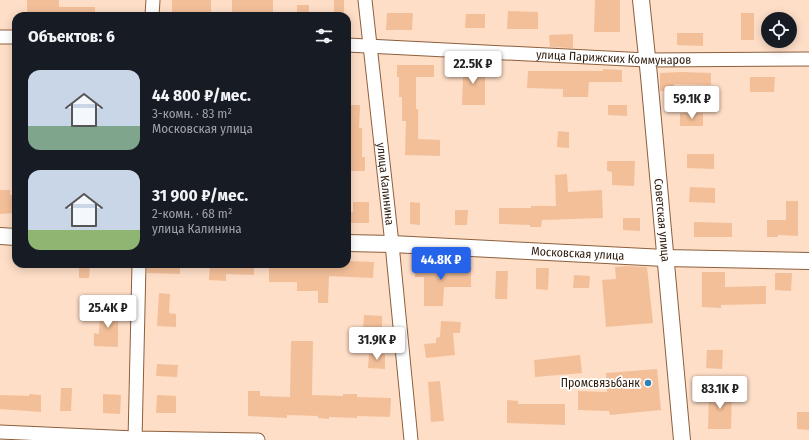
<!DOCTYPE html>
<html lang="ru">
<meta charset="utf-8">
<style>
:root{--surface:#171b24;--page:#242831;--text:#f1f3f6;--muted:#9ea1a6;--accent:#2563eb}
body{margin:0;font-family:"Fira Sans Condensed",sans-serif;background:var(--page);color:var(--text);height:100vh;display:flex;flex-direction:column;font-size:15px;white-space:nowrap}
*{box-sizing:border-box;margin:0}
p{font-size:13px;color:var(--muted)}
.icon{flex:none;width:22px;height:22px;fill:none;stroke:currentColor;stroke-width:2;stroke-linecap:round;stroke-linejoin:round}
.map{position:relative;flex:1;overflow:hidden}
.sheet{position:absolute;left:12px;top:12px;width:339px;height:256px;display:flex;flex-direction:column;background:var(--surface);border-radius:12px;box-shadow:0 2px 10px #0003}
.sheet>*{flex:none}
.fabs{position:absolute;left:761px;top:12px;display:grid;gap:8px}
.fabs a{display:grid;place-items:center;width:36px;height:36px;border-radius:50%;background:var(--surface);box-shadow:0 2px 10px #0003;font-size:20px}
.price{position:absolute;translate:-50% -34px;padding:0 9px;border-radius:4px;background:#fff;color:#222;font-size:13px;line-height:26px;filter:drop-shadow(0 1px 2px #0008)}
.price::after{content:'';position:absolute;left:50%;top:24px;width:12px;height:9px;margin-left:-6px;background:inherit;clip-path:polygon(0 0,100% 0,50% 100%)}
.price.on{background:var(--accent);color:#fff}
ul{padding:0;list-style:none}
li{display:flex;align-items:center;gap:12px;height:100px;padding:0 16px}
li span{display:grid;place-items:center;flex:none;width:112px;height:80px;border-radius:12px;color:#555}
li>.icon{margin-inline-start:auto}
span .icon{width:48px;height:48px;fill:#fffc;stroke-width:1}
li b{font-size:17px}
h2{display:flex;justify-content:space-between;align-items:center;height:48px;padding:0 16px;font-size:17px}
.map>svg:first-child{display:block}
.building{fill:#f3bf99}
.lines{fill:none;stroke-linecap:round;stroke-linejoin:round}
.minor-casing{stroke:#8d5f3c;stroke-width:15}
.tertiary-casing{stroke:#8d5f3c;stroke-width:18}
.minor{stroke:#fff;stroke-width:13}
.tertiary{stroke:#fff;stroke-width:16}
.poi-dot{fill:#2d82b2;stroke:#fff;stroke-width:1.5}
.labels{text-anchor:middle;stroke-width:3.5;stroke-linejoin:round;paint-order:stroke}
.street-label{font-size:12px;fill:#2e1b0d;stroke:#fff}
.poi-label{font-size:12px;fill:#2e1b0d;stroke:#fff;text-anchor:end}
</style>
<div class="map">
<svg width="809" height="440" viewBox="0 0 809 440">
<rect width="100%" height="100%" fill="#fedec7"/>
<path class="building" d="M27,0H59V7H95V16H50V14H27Z
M172,0H211V16H172Z
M232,0H273V16H232Z
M334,0H344V16H334Z
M595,0H620V32H594Z
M297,5H309V16H297Z
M508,11L538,12V29H507Z
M387,13H413L412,30H386Z
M741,13H754V40H741Z
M466,14H485V28H465Z
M677,33H703V46L677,45Z
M573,34V48L550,47L549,35Z
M397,65H434V77H416V109H418V139L440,140V156L405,155L406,121H402V97H399V77H397Z
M458,66L485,67V105H462L463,77H458Z
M603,69L622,70V82H589L588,97H563V89L527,88L528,71H603Z
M682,72L711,73V85L674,84V90L660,91V73Z
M750,77H775L774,92H750Z
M347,105H360L359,128H362V157H365V171H347Z
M608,105H627V116L608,115Z
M680,113H703V126H680Z
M558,131L569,132V148L557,147Z
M687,154H714V169L687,168Z
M607,161H635L634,186L612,185V172L607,171Z
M567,174L568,192L602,190L603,218L542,220L541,227H530V225L499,224V208H531V206H556L555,175Z
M690,187L715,188V203L689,202Z
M0,190H10V195H16V213L0,214Z
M786,201H798V236L778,235V237H767V220H786Z
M353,202H369V223H347V212H353Z
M410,202L420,203V225L410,224Z
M455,210H468L467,225H455Z
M623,218H640V231L623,230Z
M694,222L732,223V237H694Z
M347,261L374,262L373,278L329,276L328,303H318V291H297V282H269V268H298V264H347Z
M416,262L438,263V268L471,267V287H444L443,306H424V277H415Z
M79,264H90L89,278H79Z
M147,264H180V274L147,273Z
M210,264H254V275L226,274V281L209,280Z
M626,266L647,267L653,323L606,327L602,280L616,279L615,267Z
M536,268H549L548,290L536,289Z
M496,271H508L507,299H495Z
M702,272H725V287L766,286V304L721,305V308L702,307Z
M775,273H792L791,291L775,290Z
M574,275L590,276L589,288H573Z
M159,293L170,294L169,313L176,314V327L157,326Z
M100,308L118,309V347L94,346V333L99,334Z
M364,315L382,316V333L363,332Z
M441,321L461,322L460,333H453L455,355L426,358L424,344L436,343V338L440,337Z
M291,341H313L312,395L343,396V394H357V397L391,398L390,417L357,416V418L329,417V419L318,418V416L287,415V418L248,416V391H260V396L290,397Z
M707,350H723L722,369L706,368Z
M369,354H385V369L368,368Z
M580,355L582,373L535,377L534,360Z
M157,364L178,365L177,377L156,376Z
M657,369L661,410L610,415L609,411L578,410V391L607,392L606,373Z
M440,381L444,421L431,422L428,382Z
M61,388H72L71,411H60Z
M709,390H732L731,429H708Z
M29,394L41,395V412L0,409V395L29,396Z
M103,394L121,395L120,414L103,413Z
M157,395L176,396V413H156Z
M507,400L518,401V404H565V425L507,423Z
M797,412H809V430L797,429Z"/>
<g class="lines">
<defs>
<g id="minor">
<path id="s1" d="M365,0L392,244L411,440"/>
<path d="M152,16L153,0"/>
<path d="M0,37H16"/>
<path id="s2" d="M347,45L647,60L809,59"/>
<path d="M0,432L135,438L258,440"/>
<path d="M135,440L139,264"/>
</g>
<g id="tertiary">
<path id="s3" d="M641,0L649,76L682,440"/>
<path d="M0,236L16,237"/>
<path id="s4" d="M347,243L392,244L665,258L809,261"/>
</g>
</defs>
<use href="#minor" class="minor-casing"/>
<use href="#tertiary" class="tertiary-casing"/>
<use href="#minor" class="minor"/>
<use href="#tertiary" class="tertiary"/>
</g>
<circle class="poi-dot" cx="648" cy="383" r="4"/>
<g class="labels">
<g class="street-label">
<text dy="4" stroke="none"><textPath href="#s2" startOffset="267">улица Парижских Коммунаров</textPath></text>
<text dy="4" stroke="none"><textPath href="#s1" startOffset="185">улица Калинина</textPath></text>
<text dy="4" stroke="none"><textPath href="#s3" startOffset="221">Советская улица</textPath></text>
<text dy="4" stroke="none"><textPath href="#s4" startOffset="231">Московская улица</textPath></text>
</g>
<g class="poi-label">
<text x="640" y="387">Промсвязьбанк</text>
</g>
</g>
</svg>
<div class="fabs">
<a><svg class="icon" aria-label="locate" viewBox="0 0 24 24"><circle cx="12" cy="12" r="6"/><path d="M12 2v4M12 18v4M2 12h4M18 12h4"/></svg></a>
</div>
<b class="price" style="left:473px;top:85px">22.5K ₽</b>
<b class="price" style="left:692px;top:120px">59.1K ₽</b>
<b class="price on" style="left:441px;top:281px">44.8K ₽</b>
<b class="price" style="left:108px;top:329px">25.4K ₽</b>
<b class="price" style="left:377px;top:361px">31.9K ₽</b>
<b class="price" style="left:720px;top:410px">83.1K ₽</b>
<section class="sheet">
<h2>Объектов: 6<svg class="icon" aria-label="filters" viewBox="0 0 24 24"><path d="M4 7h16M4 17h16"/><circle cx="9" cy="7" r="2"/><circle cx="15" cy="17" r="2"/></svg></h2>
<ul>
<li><span style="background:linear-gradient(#c9d6e8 70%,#7fa58c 0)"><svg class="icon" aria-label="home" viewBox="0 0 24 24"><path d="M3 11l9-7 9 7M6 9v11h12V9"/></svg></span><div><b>44 800 ₽/мес.</b><p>3-комн. · 83 m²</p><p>Московская улица</p></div></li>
<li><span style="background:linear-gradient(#c9d6e8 75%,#8fb573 0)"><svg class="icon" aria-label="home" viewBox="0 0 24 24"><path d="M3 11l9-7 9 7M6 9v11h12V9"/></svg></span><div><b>31 900 ₽/мес.</b><p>2-комн. · 68 m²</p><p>улица Калинина</p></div></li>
</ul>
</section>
</div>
